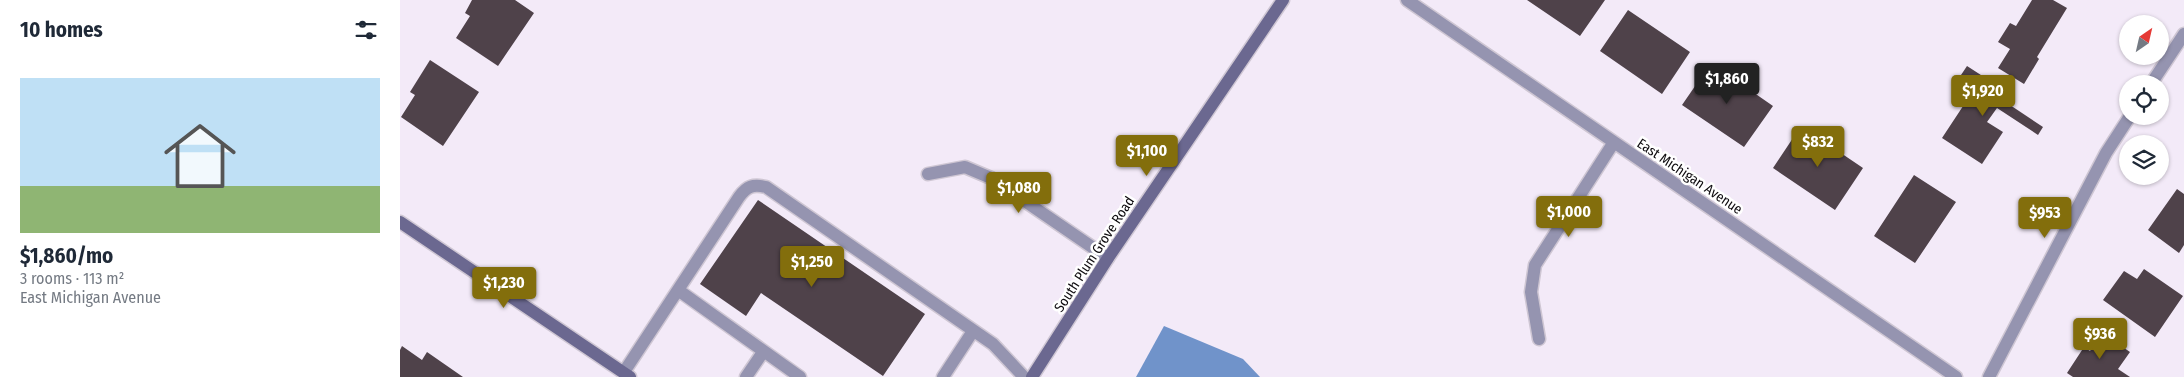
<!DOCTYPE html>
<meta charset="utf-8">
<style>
:root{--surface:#fff;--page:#f6f6f7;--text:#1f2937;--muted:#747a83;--line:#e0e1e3;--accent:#836e0c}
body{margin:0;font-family:"Fira Sans Condensed",sans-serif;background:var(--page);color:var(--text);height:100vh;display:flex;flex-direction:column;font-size:19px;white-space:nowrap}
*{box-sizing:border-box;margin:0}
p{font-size:16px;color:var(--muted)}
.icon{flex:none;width:28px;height:28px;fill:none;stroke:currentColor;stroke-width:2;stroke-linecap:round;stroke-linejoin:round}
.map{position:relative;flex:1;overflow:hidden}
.side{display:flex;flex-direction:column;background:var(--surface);width:400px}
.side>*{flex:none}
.needle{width:32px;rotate:34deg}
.controls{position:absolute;left:1719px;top:15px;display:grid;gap:10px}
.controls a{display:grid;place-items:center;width:50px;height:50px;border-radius:50%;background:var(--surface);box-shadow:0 1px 4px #0004;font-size:25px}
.price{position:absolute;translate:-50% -42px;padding:0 11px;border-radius:5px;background:var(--accent);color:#fff;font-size:16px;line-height:32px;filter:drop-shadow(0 1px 2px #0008)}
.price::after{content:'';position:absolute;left:50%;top:30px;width:15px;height:11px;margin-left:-8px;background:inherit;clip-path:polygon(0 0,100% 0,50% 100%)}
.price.selected{background:#222;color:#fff}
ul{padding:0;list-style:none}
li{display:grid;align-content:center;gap:10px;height:265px;padding:0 20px}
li+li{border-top:1px solid var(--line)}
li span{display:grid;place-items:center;height:155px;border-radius:0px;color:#555}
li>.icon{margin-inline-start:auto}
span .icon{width:90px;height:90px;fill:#fffc;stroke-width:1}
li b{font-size:21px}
h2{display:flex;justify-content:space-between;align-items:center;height:60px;padding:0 20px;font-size:21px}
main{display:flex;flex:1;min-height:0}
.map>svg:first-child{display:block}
.water{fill:#7093ca}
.building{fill:#4f424a}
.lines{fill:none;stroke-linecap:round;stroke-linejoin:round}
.service-casing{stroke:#cec6d3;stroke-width:15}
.minor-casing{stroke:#cec6d3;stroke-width:15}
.secondary-casing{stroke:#cec6d3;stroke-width:15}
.service{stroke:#9594b0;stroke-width:12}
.minor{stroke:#9594b0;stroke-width:12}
.secondary{stroke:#6b6890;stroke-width:12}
.labels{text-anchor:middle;stroke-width:5;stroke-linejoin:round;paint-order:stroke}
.street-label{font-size:14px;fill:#0d0a0e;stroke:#fff}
</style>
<main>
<section class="side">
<h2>10 homes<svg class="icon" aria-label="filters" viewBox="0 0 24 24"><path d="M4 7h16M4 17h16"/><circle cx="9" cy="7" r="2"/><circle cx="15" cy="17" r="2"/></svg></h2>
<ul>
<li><span style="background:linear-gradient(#bfe0f5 70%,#8fb573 0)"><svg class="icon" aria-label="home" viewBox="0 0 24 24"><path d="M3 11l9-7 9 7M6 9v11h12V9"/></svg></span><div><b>$1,860/mo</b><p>3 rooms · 113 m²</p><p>East Michigan Avenue</p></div></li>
</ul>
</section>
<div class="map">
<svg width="1784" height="377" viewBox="0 0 1784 377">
<rect width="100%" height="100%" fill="#f3eaf8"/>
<path class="water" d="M764,326L843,359L860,377H736Z"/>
<path class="building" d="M72,0H115L134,13L98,66L56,38L70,16L65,13Z
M1127,0H1205L1180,36Z
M1632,0H1653L1667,8L1637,57L1639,59L1624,84L1598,68L1610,49L1598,42L1610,23L1616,26Z
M1228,10L1290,52L1262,94L1200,51Z
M30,60L79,92L43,146L1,117L15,95L10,92Z
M1311,63L1373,106L1344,147L1282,105Z
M1567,66L1615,97L1610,105L1643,127L1638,135L1597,108L1587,122L1603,132L1582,164L1542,138L1573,91L1557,81Z
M1401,126L1463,168L1435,210L1373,168Z
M1514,175L1556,202L1515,263L1474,236Z
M1777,189L1784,194V245L1779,253L1748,230Z
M358,200L525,314L483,376L361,293L346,316L300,284Z
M1744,269L1783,296L1755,337L1703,300L1724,271L1737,279Z
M1702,333L1730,352L1718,369L1730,377H1673L1667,373L1684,347L1690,351Z
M2,346L22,360L27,352L63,377H0V350Z"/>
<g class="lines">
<defs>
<path id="service" d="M278,290L400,377
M224,372L339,197C347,186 353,184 366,187L593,344L624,377
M346,377L363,352
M543,377L573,331"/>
<path id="minor" d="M1007,0L1556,377
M1751,84L1784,34
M528,174L565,167L591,178L708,258
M1139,339L1131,292L1135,265L1214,142
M1589,377L1706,153L1730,116"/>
<path id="secondary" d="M0,222L230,377
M632,377L708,258L883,0"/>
</defs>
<use href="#service" class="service-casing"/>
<use href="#minor" class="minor-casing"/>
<use href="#secondary" class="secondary-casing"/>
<use href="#service" class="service"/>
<use href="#minor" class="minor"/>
<use href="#secondary" class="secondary"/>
</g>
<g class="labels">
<g class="street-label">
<text transform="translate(1290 176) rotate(34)" y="5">East Michigan Avenue</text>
<text transform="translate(694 254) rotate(-57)" y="5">South Plum Grove Road</text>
</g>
</g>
</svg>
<div class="controls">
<a><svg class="needle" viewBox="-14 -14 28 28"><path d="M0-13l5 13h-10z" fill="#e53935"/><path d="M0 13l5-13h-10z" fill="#747a83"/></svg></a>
<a><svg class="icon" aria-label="locate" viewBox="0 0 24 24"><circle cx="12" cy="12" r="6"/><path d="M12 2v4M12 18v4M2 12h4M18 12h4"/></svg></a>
<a><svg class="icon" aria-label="layers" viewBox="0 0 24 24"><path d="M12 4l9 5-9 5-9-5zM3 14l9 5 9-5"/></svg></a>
</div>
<b class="price selected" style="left:1327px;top:105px">$1,860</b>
<b class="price" style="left:1583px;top:117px">$1,920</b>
<b class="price" style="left:1418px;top:168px">$832</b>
<b class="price" style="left:747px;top:177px">$1,100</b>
<b class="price" style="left:619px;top:214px">$1,080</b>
<b class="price" style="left:1169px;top:238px">$1,000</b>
<b class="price" style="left:1645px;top:239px">$953</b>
<b class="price" style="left:412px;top:288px">$1,250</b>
<b class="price" style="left:104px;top:309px">$1,230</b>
<b class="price" style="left:1700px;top:360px">$936</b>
</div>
</main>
